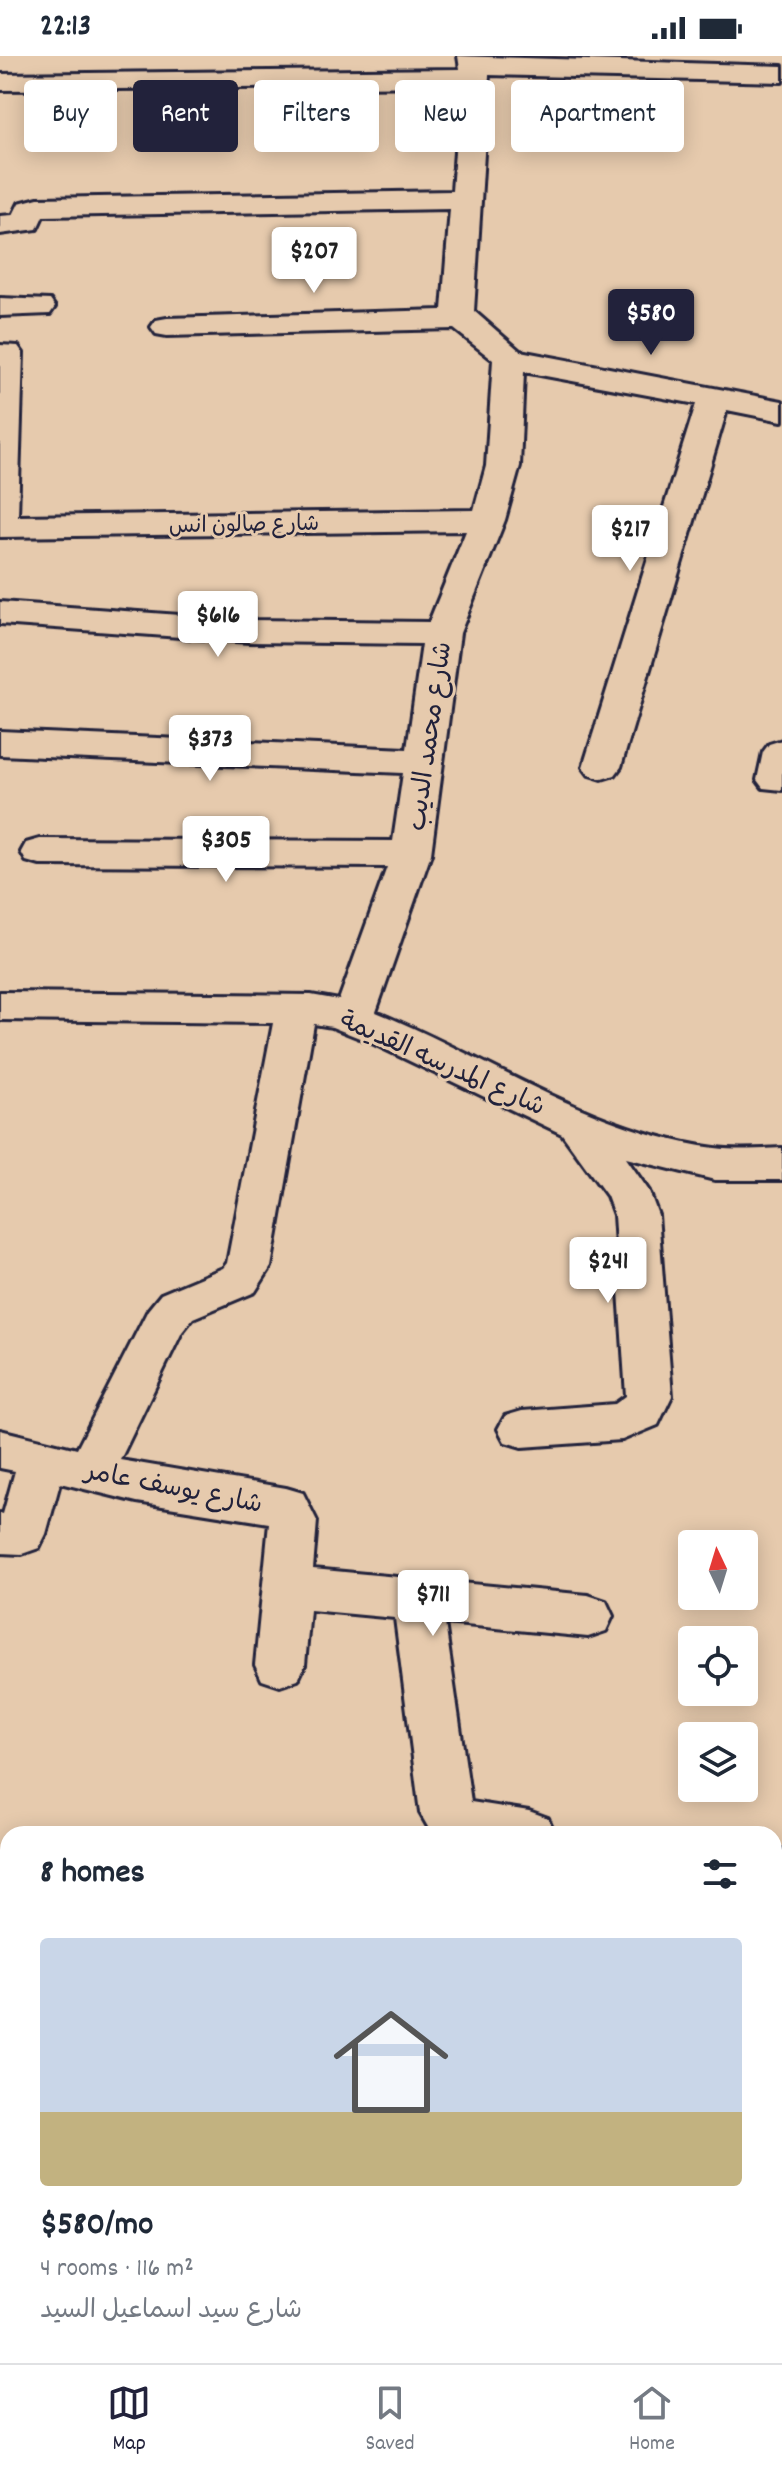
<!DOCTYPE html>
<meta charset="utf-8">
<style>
:root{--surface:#fff;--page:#f2f2f3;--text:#1f2937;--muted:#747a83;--line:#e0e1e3;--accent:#22223b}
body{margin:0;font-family:Dekko,"Playpen Sans Arabic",sans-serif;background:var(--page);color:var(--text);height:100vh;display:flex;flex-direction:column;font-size:30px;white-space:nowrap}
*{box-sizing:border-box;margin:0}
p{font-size:26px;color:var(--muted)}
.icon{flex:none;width:44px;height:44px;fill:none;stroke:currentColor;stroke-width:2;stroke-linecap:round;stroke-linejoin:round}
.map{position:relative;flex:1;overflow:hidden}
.details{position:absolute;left:0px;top:1770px;width:782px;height:538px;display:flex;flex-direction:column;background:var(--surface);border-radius:24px 24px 0 0;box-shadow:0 4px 20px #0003}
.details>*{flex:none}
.guide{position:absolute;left:24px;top:24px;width:734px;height:72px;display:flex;gap:16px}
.needle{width:52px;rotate:356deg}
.controls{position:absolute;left:678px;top:1474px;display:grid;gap:16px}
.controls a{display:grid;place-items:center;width:80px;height:80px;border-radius:8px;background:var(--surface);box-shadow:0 4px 20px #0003;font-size:40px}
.price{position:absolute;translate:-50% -68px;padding:0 18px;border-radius:8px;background:#fff;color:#222;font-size:26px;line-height:52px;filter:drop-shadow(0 2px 4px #0008)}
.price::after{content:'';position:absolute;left:50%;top:48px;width:24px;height:18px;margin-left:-12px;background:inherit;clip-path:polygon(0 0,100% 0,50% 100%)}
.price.selected{background:var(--accent);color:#fff}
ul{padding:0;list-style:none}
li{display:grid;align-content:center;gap:16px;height:424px;padding:0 40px}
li+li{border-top:2px solid var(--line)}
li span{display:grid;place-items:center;height:248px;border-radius:8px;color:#555}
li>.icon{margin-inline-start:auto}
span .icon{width:144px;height:144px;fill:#fffc;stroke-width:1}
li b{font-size:34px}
h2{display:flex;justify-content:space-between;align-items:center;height:96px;padding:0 40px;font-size:34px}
.tag{padding:0 28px;border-radius:8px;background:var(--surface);box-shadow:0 4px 20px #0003;font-size:28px;line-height:72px}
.tag.selected{background:var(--accent);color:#fff}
.status{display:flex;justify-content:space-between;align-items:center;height:56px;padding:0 40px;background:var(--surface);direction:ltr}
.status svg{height:22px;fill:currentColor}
.tabs{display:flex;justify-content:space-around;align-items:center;height:112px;border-top:2px solid var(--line);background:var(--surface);font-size:22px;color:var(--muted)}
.tabs a{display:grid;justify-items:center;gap:4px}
.tabs .selected{color:var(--accent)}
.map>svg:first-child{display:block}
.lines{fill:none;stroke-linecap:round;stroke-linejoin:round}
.minor-casing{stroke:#22223b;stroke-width:6}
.path{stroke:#22223b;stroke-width:6;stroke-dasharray:2 7;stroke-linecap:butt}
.minor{fill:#e6caad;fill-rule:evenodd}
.labels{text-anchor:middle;stroke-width:6;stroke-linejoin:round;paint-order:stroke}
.far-street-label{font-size:22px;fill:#22223b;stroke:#e6caad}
.street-label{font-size:26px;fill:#22223b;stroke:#e6caad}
</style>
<div class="status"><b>22:13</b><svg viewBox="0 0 49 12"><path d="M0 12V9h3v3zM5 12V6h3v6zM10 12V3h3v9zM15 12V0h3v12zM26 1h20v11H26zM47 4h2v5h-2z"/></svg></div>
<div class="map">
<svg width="782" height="2307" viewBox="0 0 782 2307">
<rect width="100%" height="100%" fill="#e6caad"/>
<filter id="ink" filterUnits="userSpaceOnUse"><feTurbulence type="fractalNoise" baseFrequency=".0125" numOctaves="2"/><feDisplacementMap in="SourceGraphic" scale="16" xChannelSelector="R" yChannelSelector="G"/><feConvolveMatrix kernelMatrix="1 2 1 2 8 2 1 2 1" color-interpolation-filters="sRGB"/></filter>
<g filter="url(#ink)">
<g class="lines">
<defs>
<path id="minor" d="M458,0L782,10V26L489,19L474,255L520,295L782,345V365L727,354L621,711L615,719L602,723L589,719L583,711L696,348L524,316L520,410L505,464L460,577L431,798L376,956C488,1001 593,1076 715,1092C737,1095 760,1093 782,1092V1124H715L626,1102L649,1135L658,1159L672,1340L658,1369L622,1384L522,1391L505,1386L498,1373L505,1360L522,1355L615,1348L626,1340L614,1159L607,1140L562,1078L372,987L332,971L314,968L271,1211L255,1236L193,1262L182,1276L120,1404L286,1432L303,1437L317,1465L313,1513L588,1539L606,1545L613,1560L606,1575L588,1581L445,1567L471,1746L529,1755L548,1762L555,1778H432L420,1757L395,1562L310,1554L305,1609L298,1624L280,1630L262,1624L255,1609L269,1467L137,1446L60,1427L46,1478L39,1492L22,1498L0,1497V1457L3,1458L15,1415L0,1412V1374L77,1393L148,1254L161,1238L223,1212L227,1207L273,967L0,964V936L311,939L339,944L387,811L40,809L26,805L21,796L26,787L40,783L393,785L403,717L0,699V675L407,693L422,588L249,586L0,568V546L249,564L429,566L466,475L0,481V289L18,290L23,297L18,460L474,454L486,410L493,304L454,273L167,280L156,278L151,271L156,264L167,262L442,254L450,153L43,160L37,173L0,178V160L13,159L19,147L38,142L452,135L460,30L0,34V18L460,13Z
M0,242L50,244L55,251L50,258L0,260Z
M782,684V734L763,732L757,724L763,696L769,688Z
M774,1792L782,1794V1842L774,1840Z
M0,1888L8,1889V1939L0,1938Z
M782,1956V2008L774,2009V1957Z"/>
</defs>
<use href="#minor" class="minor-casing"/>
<path class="path" d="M0,2156L8,2154"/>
<use href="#minor" class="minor"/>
</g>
</g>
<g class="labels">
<g class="far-street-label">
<text transform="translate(244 467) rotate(-1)" y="8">شارع صالون انس</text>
</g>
<g class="street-label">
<text transform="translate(428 680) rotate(-82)" y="9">شارع محمد الديب</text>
<text transform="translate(443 1006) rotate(24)" y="9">شارع المدرسه القديمة</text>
<text transform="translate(174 1430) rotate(11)" y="9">شارع يوسف عامر</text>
</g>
</g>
</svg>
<div class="controls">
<a><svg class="needle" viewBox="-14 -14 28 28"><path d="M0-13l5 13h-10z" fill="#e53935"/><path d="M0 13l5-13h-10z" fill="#747a83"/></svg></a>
<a><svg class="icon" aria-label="locate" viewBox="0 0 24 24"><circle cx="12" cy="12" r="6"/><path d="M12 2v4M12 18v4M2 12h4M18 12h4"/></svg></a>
<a><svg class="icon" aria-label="layers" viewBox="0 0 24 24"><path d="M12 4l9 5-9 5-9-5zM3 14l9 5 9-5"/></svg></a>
</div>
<b class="price" style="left:314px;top:239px">$207</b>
<b class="price selected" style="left:651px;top:301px">$580</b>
<b class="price" style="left:630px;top:517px">$217</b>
<b class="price" style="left:218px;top:603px">$616</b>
<b class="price" style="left:210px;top:727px">$373</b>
<b class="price" style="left:226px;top:828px">$305</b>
<b class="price" style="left:608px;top:1249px">$241</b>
<b class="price" style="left:433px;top:1582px">$711</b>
<div class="guide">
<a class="tag">Buy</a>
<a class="tag selected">Rent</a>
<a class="tag">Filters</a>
<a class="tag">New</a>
<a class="tag">Apartment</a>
</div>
<section class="details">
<h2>8 homes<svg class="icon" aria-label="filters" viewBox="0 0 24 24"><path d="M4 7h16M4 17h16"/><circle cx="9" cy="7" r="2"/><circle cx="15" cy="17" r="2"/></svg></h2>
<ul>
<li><span style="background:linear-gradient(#c9d6e8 70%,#c2b280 0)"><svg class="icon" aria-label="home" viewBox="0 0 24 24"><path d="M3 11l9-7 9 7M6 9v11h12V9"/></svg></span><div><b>$580/mo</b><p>4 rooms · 116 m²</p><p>شارع سيد اسماعيل السيد</p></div></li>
</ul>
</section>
</div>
<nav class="tabs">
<a class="selected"><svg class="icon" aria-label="map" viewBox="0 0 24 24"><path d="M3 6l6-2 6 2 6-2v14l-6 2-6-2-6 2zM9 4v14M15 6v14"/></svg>Map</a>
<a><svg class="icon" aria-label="saved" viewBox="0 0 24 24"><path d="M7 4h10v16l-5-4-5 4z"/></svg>Saved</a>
<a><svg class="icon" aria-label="home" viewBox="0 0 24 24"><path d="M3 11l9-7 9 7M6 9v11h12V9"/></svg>Home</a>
</nav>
